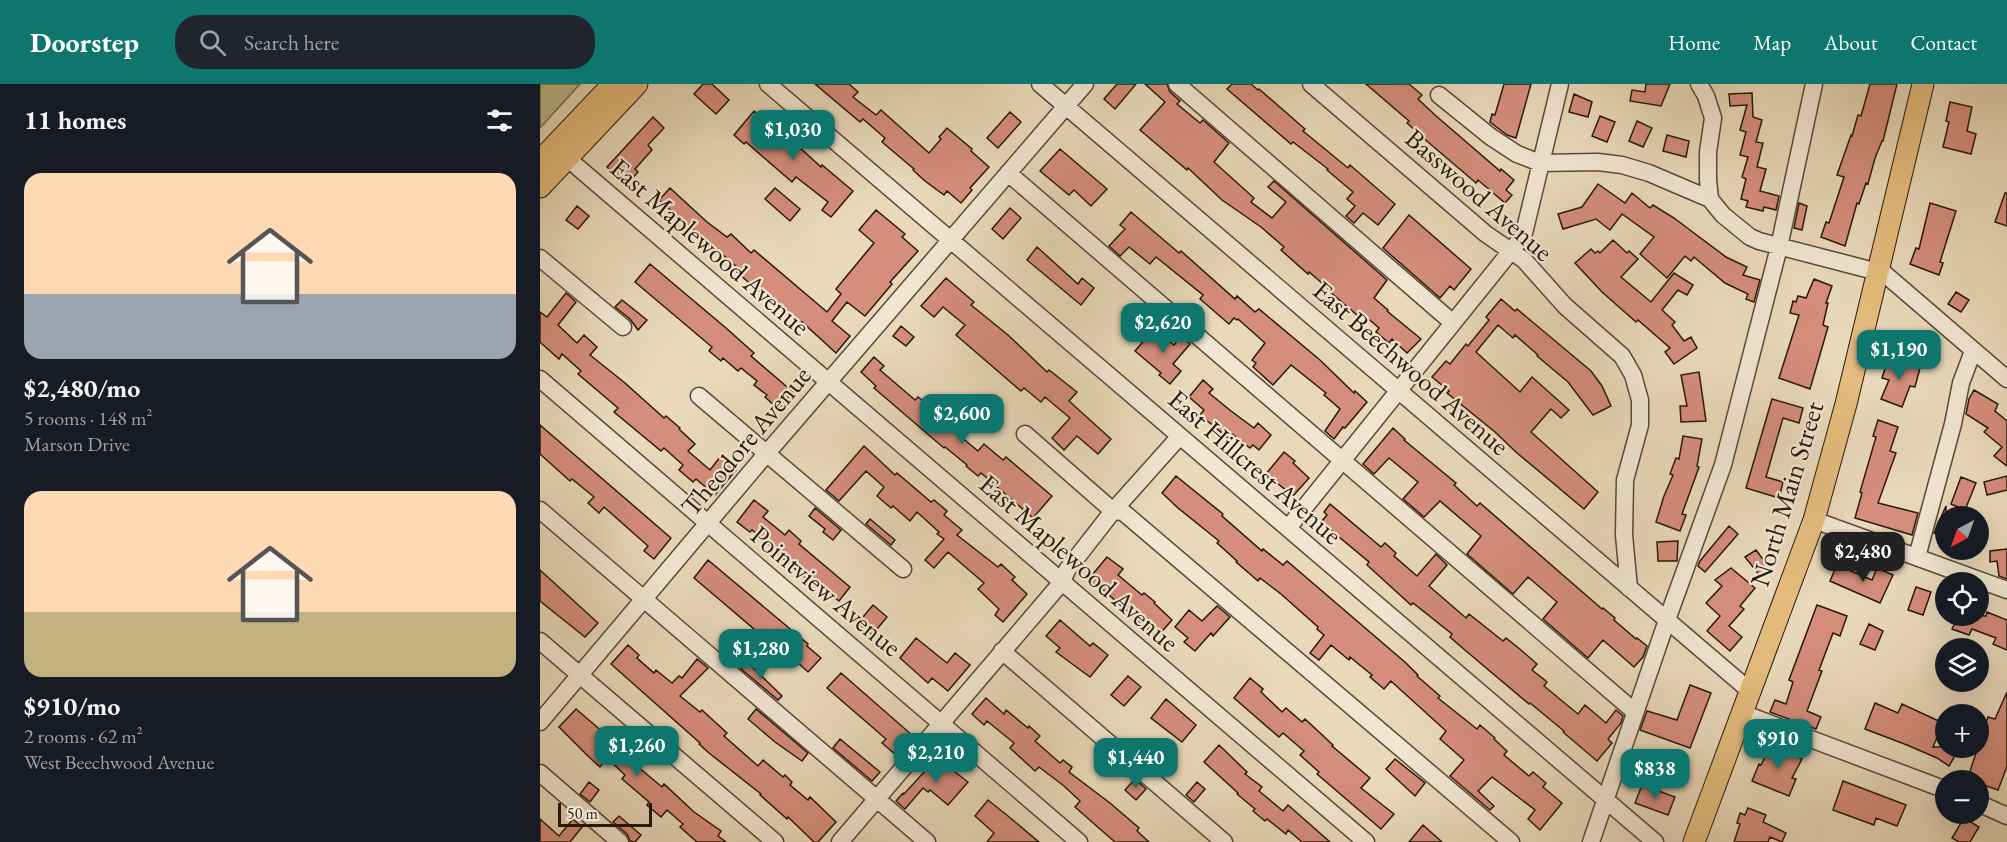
<!DOCTYPE html>
<meta charset="utf-8">
<style>
:root{--surface:#171b24;--page:#20242c;--text:#f1f3f6;--muted:#9ea1a6;--accent:#0f766e}
body{margin:0;font-family:"EB Garamond",serif;background:var(--page);color:var(--text);height:100vh;display:flex;flex-direction:column;font-size:22px;white-space:nowrap}
*{box-sizing:border-box;margin:0}
p{font-size:20px;color:var(--muted)}
.icon{flex:none;width:33px;height:33px;fill:none;stroke:currentColor;stroke-width:2;stroke-linecap:round;stroke-linejoin:round}
.map{position:relative;flex:1;overflow:hidden}
.panel{display:flex;flex-direction:column;background:var(--surface);width:540px}
.panel>*{flex:none}
.needle{width:39px;rotate:221deg}
.fabs{position:absolute;left:1395px;top:422px;display:grid;gap:12px}
.fabs a{display:grid;place-items:center;width:54px;height:54px;border-radius:50%;background:var(--surface);box-shadow:0 6px 24px #0002;font-size:30px}
.scale{position:absolute;left:18px;bottom:15px;width:94px;box-sizing:border-box;padding-left:6px;border:3px solid #291909;border-top:0;font-size:16px;line-height:21px;white-space:nowrap;color:#291909;-webkit-text-stroke:4px #f1e6d2;paint-order:stroke}
.price{position:absolute;translate:-50% -51px;padding:0 14px;border-radius:12px;background:var(--accent);color:#fff;font-size:20px;line-height:39px;filter:drop-shadow(0 2px 3px #0008)}
.price::after{content:'';position:absolute;left:50%;top:36px;width:18px;height:14px;margin-left:-9px;background:inherit;clip-path:polygon(0 0,100% 0,50% 100%)}
.price.selected{background:#222;color:#fff}
ul{padding:0;list-style:none}
li{display:grid;align-content:center;gap:12px;height:318px;padding:0 24px}
li span{display:grid;place-items:center;height:186px;border-radius:18px;color:#555}
li>.icon{margin-inline-start:auto}
span .icon{width:108px;height:108px;fill:#fffc;stroke-width:1}
li b{font-size:26px}
h2{display:flex;justify-content:space-between;align-items:center;height:72px;padding:0 24px;font-size:26px}
header{display:flex;align-items:center;gap:36px;box-sizing:border-box;height:84px;padding:0 30px;background:var(--accent);color:#fff}
header strong{font-size:28px}
nav{display:flex;gap:33px;margin-inline-start:auto;font-size:21px}
.search{width:420px;height:54px;background:var(--page);display:flex;align-items:center;gap:15px;box-sizing:border-box;padding:0 21px;border-radius:24px;color:var(--muted);font-size:22px}
main{display:flex;flex:1;min-height:0}
.map>svg:first-child{display:block}
.green{fill:#bbbe8c;stroke:#726c4a;stroke-width:1.5}
.building{fill:#d58d7c;stroke:#291909;stroke-width:1.5}
.lines{fill:none;stroke-linecap:round;stroke-linejoin:round}
.minor-casing{stroke:#594935;stroke-width:19}
.major-casing{stroke:#291909;stroke-width:23}
.minor{stroke:#f1e6d2;stroke-width:16}
.major{stroke:#e4bc7d;stroke-width:21}
.labels{text-anchor:middle;stroke-width:4.5;stroke-linejoin:round;paint-order:stroke}
.street-label{font-size:27px;fill:#291909;stroke:#f1e6d2}
</style>
<header>
<strong>Doorstep</strong>
<div class="search"><svg class="icon" aria-label="search" viewBox="0 0 24 24"><circle cx="10" cy="10" r="6"/><path d="M15 15l6 6"/></svg>Search here</div>
<nav><a>Home</a><a>Map</a><a>About</a><a>Contact</a></nav>
</header>
<main>
<section class="panel">
<h2>11 homes<svg class="icon" aria-label="filters" viewBox="0 0 24 24"><path d="M4 7h16M4 17h16"/><circle cx="9" cy="7" r="2"/><circle cx="15" cy="17" r="2"/></svg></h2>
<ul>
<li><span style="background:linear-gradient(#ffd9b3 65%,#9aa5b1 0)"><svg class="icon" aria-label="home" viewBox="0 0 24 24"><path d="M3 11l9-7 9 7M6 9v11h12V9"/></svg></span><div><b>$2,480/mo</b><p>5 rooms · 148 m²</p><p>Marson Drive</p></div></li>
<li><span style="background:linear-gradient(#ffd9b3 65%,#c2b280 0)"><svg class="icon" aria-label="home" viewBox="0 0 24 24"><path d="M3 11l9-7 9 7M6 9v11h12V9"/></svg></span><div><b>$910/mo</b><p>2 rooms · 62 m²</p><p>West Beechwood Avenue</p></div></li>
</ul>
</section>
<div class="map">
<svg width="1467" height="758" viewBox="0 0 1467 758">
<rect width="100%" height="100%" fill="#e9d9ba"/>
<filter id="stains"><feTurbulence type="fractalNoise" baseFrequency=".00333" numOctaves="4"/><feColorMatrix values="0 0 0 0 .2 0 0 0 0 .09 0 0 0 0 .02 0 0 0 .5 -.17"/></filter>
<radialGradient id="worn" r=".72"><stop offset=".6" stop-color="#630" stop-opacity="0"/><stop offset="1" stop-color="#630" stop-opacity=".3"/></radialGradient>
<path class="green" d="M0,0H40L0,44Z"/>
<path class="building" d="M163,0H172L189,16L176,30L154,10Z
M275,0H309L318,8L313,13L336,31L341,26L389,69L401,55L399,53L407,44L432,65L431,67L449,83L430,104L432,106L421,119L407,107L404,111L385,97L373,86L374,85L342,58L345,54L323,35L320,38Z
M577,0H596L575,25L564,15Z
M605,0H627L630,8L640,17L637,20L660,39L663,36L689,59L674,78L714,114L711,118L732,134L746,118L728,103L734,97L847,196L834,214L848,226L847,227L881,255L867,269L852,255L849,259L836,248L839,244L819,227L817,231L804,220L788,206L789,205L769,188L768,190L741,166L744,163L721,143L682,116L648,84L647,86L600,46L625,18Z
M692,0H711L718,6L719,5L765,45L763,47L808,84L810,81L855,120L838,141L823,129L814,139L806,132L815,122L807,115L813,108L787,86L788,85L753,58L751,60L687,5Z
M826,0H869L882,11L878,15L895,31L960,87L961,85L974,96L966,106L972,111L965,119L938,96L936,99L888,58L867,39L869,37Z
M964,0H991L976,54L967,51L950,38L952,30L955,31Z
M1106,0H1130L1121,22L1090,17L1092,6L1105,8Z
M1330,0H1357L1343,57H1342L1335,74L1328,100L1326,99L1319,120L1317,119L1305,162L1281,153L1286,138L1289,139L1304,93L1297,91L1311,51L1312,52L1318,31L1321,32Z
M1212,9L1213,33L1222,36L1216,58L1223,59L1217,83L1226,85L1220,107L1239,112L1236,126L1224,123L1223,127L1206,123L1208,117L1201,115L1206,95L1202,93L1208,73L1200,71L1206,48L1200,46L1207,21L1190,22L1189,10Z
M1034,10L1052,18L1048,33L1029,28Z
M1410,18L1432,23L1427,47L1436,50L1431,70L1403,63L1409,38L1406,37Z
M214,27L235,44L236,42L281,83L282,81L313,107L291,133L282,126L288,118L256,93L252,98L206,58L204,60L194,51Z
M470,28L481,38L458,64L447,54Z
M1060,32L1075,38L1067,58L1052,52Z
M113,33L124,44L108,61L112,66L95,85L98,88L86,101L67,83Z
M1097,37L1112,44L1103,63L1089,57Z
M1127,51L1149,57L1146,73L1123,67Z
M520,65L567,105L551,122L534,106L529,111L500,87Z
M1058,100L1085,119L1092,109L1110,124L1113,121L1134,134L1186,173L1207,183L1203,191L1220,196L1214,218L1206,215L1208,210L1185,199L1154,173L1151,177L1145,172L1127,194L1100,170L1114,153L1082,130L1070,146L1056,135L1023,145L1018,130L1042,123Z
M130,104L167,138L187,153L191,150L211,169L214,166L287,228L301,210L296,205L334,159L319,146L336,126L365,150L362,153L378,167L350,198L352,200L325,232L307,218L292,237L310,252L296,269L262,238L260,241L226,209L224,211L207,197L195,186L198,184L119,116Z
M235,104L260,125L250,137L225,115Z
M1465,109H1467V142L1455,138Z
M1259,119L1267,122L1262,146L1254,144Z
M1390,119L1416,127L1400,178L1403,179L1399,191L1370,180L1376,164L1379,165Z
M37,122L49,132L38,145L26,136Z
M470,124L481,134L463,155L452,145Z
M591,128L639,169L641,167L695,215L697,212L715,228L719,225L780,276L814,309L815,307L827,318L805,344L803,343L794,355L785,347L800,325L784,311L786,309L751,281L733,301L713,283L716,279L712,276L725,259L698,235L697,236L694,234L689,240L660,215L663,211L616,173L610,180L589,163L580,172L569,162L585,145L580,141Z
M869,131L931,185L914,206L910,202L900,214L843,164Z
M1073,156L1087,169L1089,167L1098,175L1081,193L1111,218L1134,189L1153,201L1147,211L1138,206L1122,226L1135,238L1132,241L1144,257L1151,253L1157,264L1134,280L1125,268L1130,264L1098,236L1096,238L1062,208L1035,179L1051,165L1055,169L1058,167L1060,169Z
M497,163L538,200L542,194L554,204L541,221L487,176Z
M110,180L186,244L214,269L211,272L253,308L238,325L225,313L227,311L214,301L217,297L201,284L198,287L183,274L181,277L169,267L172,263L95,198Z
M406,194L434,218L431,221L468,251L507,288L509,286L537,308L529,317L571,355L558,370L537,352L524,366L512,354L530,334L505,313L501,318L484,304L481,307L416,251L425,241L403,223L394,233L381,222Z
M1274,195L1292,202L1286,219H1288L1283,241L1288,243L1270,305L1239,294L1259,231L1250,229L1253,217L1256,218L1258,212L1266,214Z
M1416,208L1429,216L1421,228L1408,220Z
M26,209L36,218L18,241L37,259L44,251L57,263L50,271L85,299L124,334L126,332L140,344L139,345L155,360L148,367L170,386L180,373L196,386L175,411L156,395L153,398L139,386L143,381L124,364L121,367L74,328L78,324L38,290L41,287L22,270L19,275L0,258V228L7,233Z
M961,215L975,227L977,225L1051,287L1062,302L1071,322L1053,331L1028,298L997,272L998,271L975,251L973,254L958,241L936,268L980,308L992,293L1029,326L1021,334L1011,325L991,348L1058,408L1044,425L977,369L955,348L907,309L909,307L892,293L906,277L910,280L926,260L928,262L949,236L946,233Z
M82,216L107,236L98,246L90,235L75,223Z
M361,242L374,253L366,262L353,252Z
M614,245L634,261L641,252L650,260L633,280L641,287L630,300L619,291L621,289L595,267Z
M334,273L344,282L340,286L375,316L378,313L389,322L404,336L402,337L438,367L444,360L463,376L466,373L512,412L493,434L441,389L438,392L426,382L427,381L405,363L404,364L334,304L336,302L321,288Z
M1348,275L1380,284L1375,303L1370,302L1362,323L1341,315L1349,296L1342,294Z
M1159,288L1166,337L1141,338L1140,322H1147L1141,291Z
M663,296L673,305L669,309L691,327L714,344L718,339L731,351L719,366L713,361L710,364L692,350L688,354L660,331L664,326L649,313Z
M1434,306L1458,320L1455,327L1467,337V382L1454,372L1462,363L1444,348L1448,344L1426,330L1429,315Z
M1232,315L1263,324L1259,339L1243,334L1226,393L1243,398L1239,414L1206,404Z
M1338,336L1358,343L1350,367L1356,369L1338,419L1378,429L1372,451L1315,434L1322,409L1320,408L1336,353L1333,352Z
M0,341L131,454L114,475L104,467L108,462L64,423L59,429L48,419L54,413L32,395L30,397L0,370Z
M853,344L865,355L864,356L916,399L914,401L937,422L940,419L1062,525L1063,524L1075,534L1074,536L1096,555L1097,554L1107,562L1103,573L1094,583L1063,556L1048,574L1003,535L1017,518L988,493L973,510L927,470L941,452L900,417L884,433L863,415L878,398L849,374L834,390L823,380Z
M1143,352L1162,355L1157,382L1159,383L1142,430L1146,431L1140,447L1116,438L1124,412L1133,391L1130,390L1136,374L1139,375Z
M324,362L355,391L357,389L391,418L394,416L407,427L404,431L422,446L417,451L458,483L461,480L475,493L472,496L487,510L463,538L455,531L459,525L438,505L444,499L408,468L394,484L385,476L404,455L397,450L399,448L377,428L370,437L353,422L351,424L337,412L344,403L326,387L299,417L286,406Z
M744,368L755,377L753,379L769,394L753,412L726,390Z
M636,392L683,430L682,432L722,467L723,465L743,481L747,477L866,579L878,591L877,592L900,612L898,614L937,645L940,641L955,654L954,655L967,667L964,671L989,692L993,688L1006,699L1003,703L1022,719L1000,746L988,735L995,726L952,693L938,707L954,722L950,726L910,692L924,676L900,655L906,647L851,597L844,605L830,593L832,591L810,573L809,576L791,561L779,576L770,569L784,551L777,545L778,543L741,510L720,494L718,497L696,478L697,477L677,459L679,457L638,424L622,409Z
M1467,392V406L1447,411L1444,398Z
M1421,393L1436,399L1425,426L1411,420Z
M214,416L228,427L223,433L245,451L249,446L261,457L259,460L310,503L299,517L279,501L277,504L232,465L233,464L212,446L210,448L197,438Z
M790,420L841,463L845,459L856,469L854,472L877,492L896,470L907,481L889,502L926,534L929,530L963,557L966,554L981,566L997,580L992,586L1007,598L1004,602L1038,630L1045,621L1066,639L1076,626L1083,632L1081,639L1068,655L1072,659L1057,677L1023,648L1024,647L990,619L989,620L926,567L910,553L912,550L873,519L871,521L827,481L829,478L781,438L787,431L784,428Z
M1406,422V453L1394,449Z
M275,424L301,446L293,456L283,448L285,445L269,432Z
M330,435L355,456L351,461L326,440Z
M1189,442L1198,450L1165,488L1158,482L1160,477Z
M1138,457L1137,477H1118L1117,458Z
M1467,465V495L1459,492L1457,477L1450,478V467Z
M1216,466L1231,486L1221,493L1205,473Z
M567,473L583,485L578,491L602,511L604,509L615,518L614,519L632,536L617,553L562,505L561,507L548,496Z
M168,476L268,560L267,562L281,574L268,588L255,576L253,578L154,494Z
M1297,481L1332,496L1337,484L1353,491L1340,519L1290,497Z
M1191,484L1215,504L1200,522L1204,525L1189,542L1202,553L1190,567L1167,547L1180,532L1166,519L1182,502L1175,496Z
M0,486L58,539L45,553L0,517Z
M1376,503L1391,508L1383,531L1368,526Z
M333,521L347,533L332,551L318,539Z
M1277,521L1307,532L1300,552L1293,549L1279,586L1282,587L1267,627L1281,633L1276,645L1230,628L1235,616L1246,620L1253,598L1249,596Z
M677,522L690,533L673,552L671,549L655,567L644,558L648,554L635,543L649,526L662,537Z
M1447,528L1467,536V566L1453,560L1456,554L1432,545L1429,551L1412,545L1419,531L1446,532Z
M520,536L550,562L553,559L568,571L550,593L516,568L520,564L506,552Z
M1329,540L1343,547L1335,566L1320,560Z
M376,554L407,579L415,569L430,581L408,607L392,594L388,599L360,574Z
M88,561L99,571L97,574L114,589L116,586L132,599L139,592L142,594L157,575L168,584L140,612L160,628L162,626L187,649L184,652L218,682L223,676L243,693L245,691L252,698L250,701L268,716L270,713L296,738L278,758H274L248,733L247,735L220,711L221,710L169,669L159,660L160,659L71,580Z
M207,578L242,612L238,616L201,585Z
M301,589L372,651L356,671L342,659L346,655L287,604Z
M588,592L601,603L584,622L571,611Z
M710,594L723,605L721,608L742,628L746,624L762,638L765,635L793,661L792,662L830,694L821,704L854,730L841,745L777,690L779,688L760,671L764,667L743,649L739,653L694,614Z
M1150,601L1171,609L1150,664L1100,646L1107,627L1137,636Z
M1467,608V682L1458,706L1438,699V696H1427L1448,633L1455,635Z
M446,614L464,630L466,626L488,644L489,642L500,652L495,657L520,679L523,676L532,683L529,688L570,719L599,744L597,747L609,758H575L560,745L535,723L540,717L524,702L499,683L495,687L470,664L474,659L447,637L444,641L432,630Z
M626,615L656,641L642,658L611,634Z
M1335,619L1358,629L1362,620L1403,639L1393,663H1420L1409,682L1397,674L1367,661L1325,645Z
M36,625L78,661L92,676L91,677L122,703L124,700L154,728L181,747L178,752L186,758H157L140,743L143,740L127,726L121,733L107,721L109,718L82,695L85,691L67,674L60,683L49,673L19,643Z
M216,625L268,669L262,677L235,658L208,635Z
M300,655L340,688L332,697L293,664Z
M1232,659L1262,675L1252,694L1256,695L1249,712L1212,697L1219,680L1221,681Z
M679,661L707,688L705,690L722,703L719,707L743,727L748,721L790,758H762L748,746L746,750L727,735L725,737L713,727L715,725L697,710L698,709L664,678Z
M624,669L633,676L623,688L614,681Z
M397,674L428,698L408,721L390,706L388,708L383,704L365,725L356,717L363,709L364,710Z
M855,675L885,699L875,712L846,685Z
M595,695L606,705L596,716L585,706Z
M1303,697L1366,721L1357,742L1336,734L1334,741L1293,726Z
M49,698L59,706L50,718L40,710Z
M657,698L665,705L654,718L646,711Z
M1102,701L1135,713L1128,731L1095,719Z
M448,716L468,732L499,758H447L454,749L435,732Z
M1208,724L1226,731L1223,738L1246,749L1242,758L1230,753L1228,758H1194L1200,740L1197,739L1200,729L1205,731Z
M79,732L101,751L95,758L90,757L87,750L73,738Z
M1424,734L1439,743L1430,758H1419L1412,754Z
M0,735L19,752L33,735L42,743L30,758H0Z
M883,741L902,758H869Z"/>
<g class="lines">
<defs>
<path id="minor" d="M228,0L1115,758
M500,0L1210,607
M637,0L913,239
M771,0L946,150L984,176L1025,222L1082,272L1093,291L1100,316V341L1085,396L1084,451L1089,504
M1159,0L1166,12L1173,34L1168,68V96L1170,115
M899,11L951,53L977,70L1000,79L1058,78L1082,81L1109,89L1170,115L1183,131L1210,153L1219,157L1338,188
M27,74L826,758
M468,89L1095,628
M0,174L83,243
M1339,185L1467,295
M0,295L539,758
M159,312L363,485
M485,350L573,427L640,352
M0,426L387,758
M1274,436L1467,506
M748,444L979,157L984,149L1020,0
M1377,473L1413,340L1421,299L1433,267
M0,557L235,758
M462,567L684,758
M1202,629L1406,706
M0,638L227,369L545,0
M0,689L80,758
M1438,719L1467,732
M300,758L522,498L527,486L573,427L583,428L971,758
M1051,758L1127,536L1183,381L1239,163L1274,0"/>
<path id="major" d="M0,77L73,0
M0,103L97,0
M1154,758L1274,436L1306,320L1383,0"/>
</defs>
<use href="#minor" class="minor-casing"/>
<use href="#major" class="major-casing"/>
<use href="#minor" class="minor"/>
<use href="#major" class="major"/>
</g>
<g class="labels">
<g class="street-label">
<text transform="translate(939 111) rotate(41)" y="9">Basswood Avenue</text>
<text transform="translate(170 163) rotate(41)" y="9">East Maplewood Avenue</text>
<text transform="translate(871 284) rotate(41)" y="9">East Beechwood Avenue</text>
<text transform="translate(206 357) rotate(-50)" y="9">Theodore Avenue</text>
<text transform="translate(715 383) rotate(41)" y="9">East Hillcrest Avenue</text>
<text transform="translate(1247 410) rotate(-73)" y="9">North Main Street</text>
<text transform="translate(539 479) rotate(41)" y="9">East Maplewood Avenue</text>
<text transform="translate(286 507) rotate(40)" y="9">Pointview Avenue</text>
</g>
</g>
<rect width="100%" height="100%" filter="url(#stains)"/>
<rect width="100%" height="100%" fill="url(#worn)"/>
</svg>
<div class="fabs">
<a><svg class="needle" viewBox="-14 -14 28 28"><path d="M0-13l5 13h-10z" fill="#e53935"/><path d="M0 13l5-13h-10z" fill="#9ea1a6"/></svg></a>
<a><svg class="icon" aria-label="locate" viewBox="0 0 24 24"><circle cx="12" cy="12" r="6"/><path d="M12 2v4M12 18v4M2 12h4M18 12h4"/></svg></a>
<a><svg class="icon" aria-label="layers" viewBox="0 0 24 24"><path d="M12 4l9 5-9 5-9-5zM3 14l9 5 9-5"/></svg></a>
<a>+</a>
<a>−</a>
</div>
<div class="scale">50 m</div>
<b class="price" style="left:253px;top:77px">$1,030</b>
<b class="price" style="left:623px;top:270px">$2,620</b>
<b class="price" style="left:1359px;top:297px">$1,190</b>
<b class="price" style="left:422px;top:361px">$2,600</b>
<b class="price selected" style="left:1323px;top:499px">$2,480</b>
<b class="price" style="left:221px;top:596px">$1,280</b>
<b class="price" style="left:1238px;top:686px">$910</b>
<b class="price" style="left:97px;top:693px">$1,260</b>
<b class="price" style="left:396px;top:700px">$2,210</b>
<b class="price" style="left:596px;top:705px">$1,440</b>
<b class="price" style="left:1115px;top:716px">$838</b>
</div>
</main>
